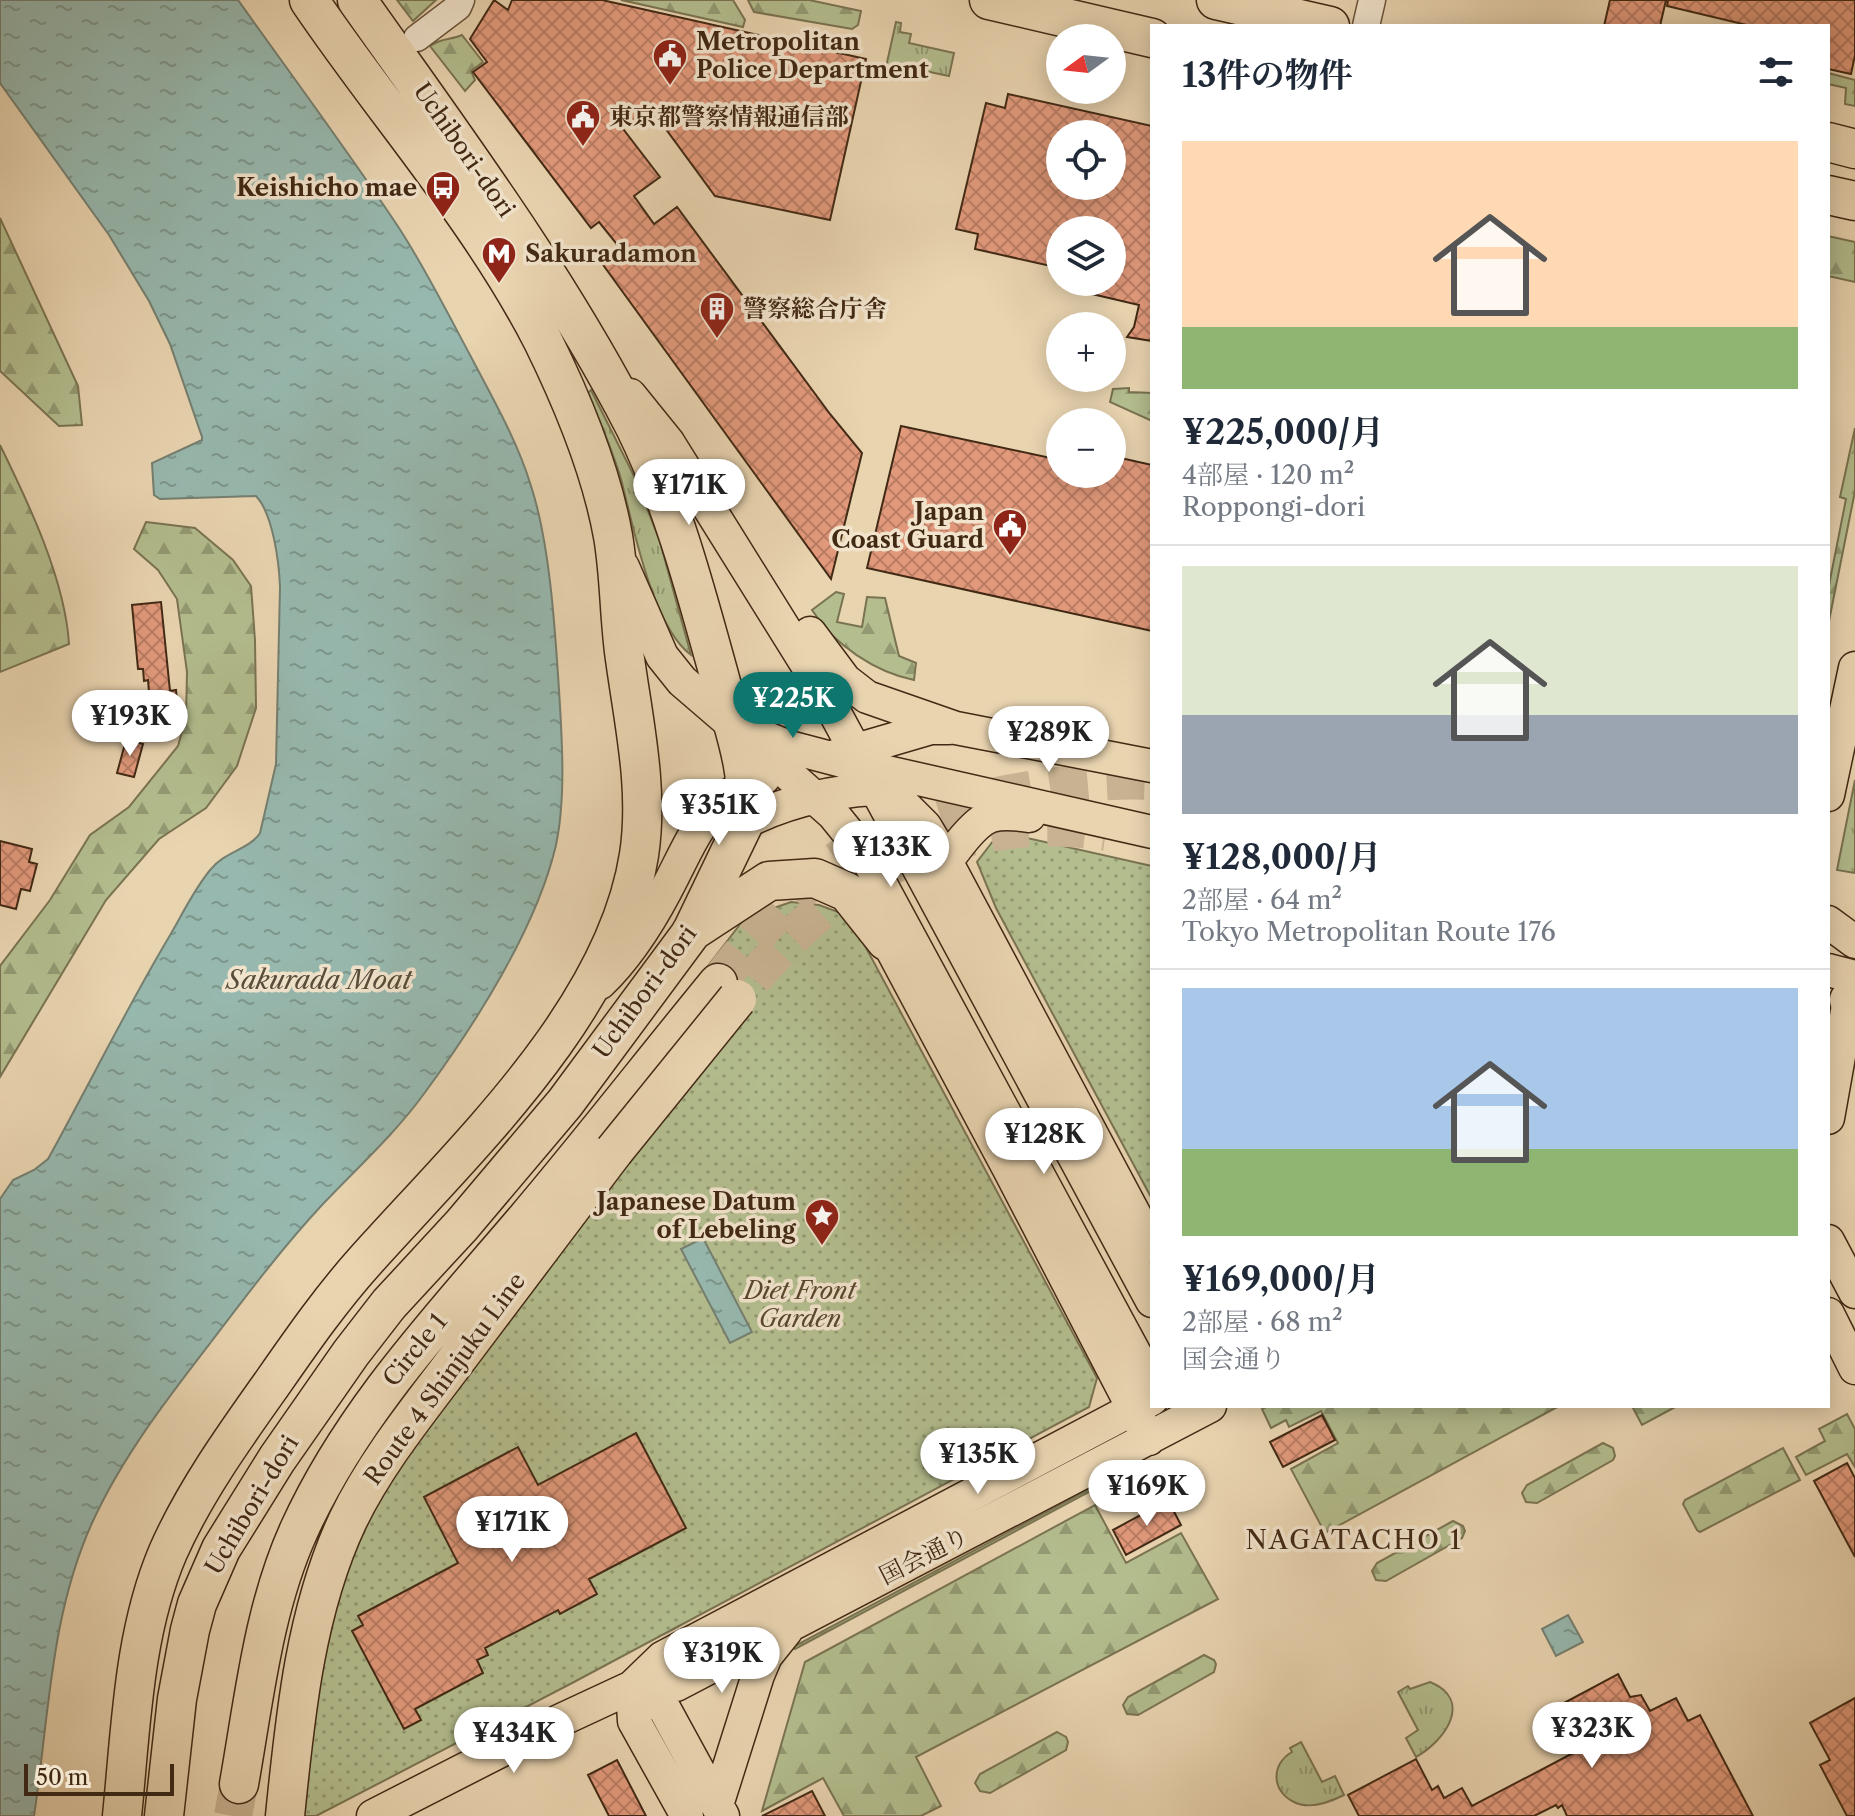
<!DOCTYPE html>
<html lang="ja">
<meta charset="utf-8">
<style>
:root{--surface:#fff;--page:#f2f2f3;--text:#1f2937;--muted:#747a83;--line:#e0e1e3;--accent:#0f766e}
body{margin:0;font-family:"Libre Caslon Text","Noto Serif JP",serif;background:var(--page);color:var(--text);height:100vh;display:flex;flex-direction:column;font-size:30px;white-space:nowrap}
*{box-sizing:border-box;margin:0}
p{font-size:26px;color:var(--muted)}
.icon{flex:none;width:44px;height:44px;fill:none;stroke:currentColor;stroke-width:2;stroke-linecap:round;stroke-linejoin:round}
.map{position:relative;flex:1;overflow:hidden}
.panel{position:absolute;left:1150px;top:24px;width:680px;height:1384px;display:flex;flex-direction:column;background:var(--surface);border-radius:0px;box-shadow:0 4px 20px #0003}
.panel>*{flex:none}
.needle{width:52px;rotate:255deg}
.controls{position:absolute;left:1046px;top:24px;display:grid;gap:16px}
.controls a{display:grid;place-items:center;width:80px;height:80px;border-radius:50%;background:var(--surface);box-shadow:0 4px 20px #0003;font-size:40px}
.scale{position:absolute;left:24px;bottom:20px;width:150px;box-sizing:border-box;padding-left:8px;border:4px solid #422914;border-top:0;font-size:22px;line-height:28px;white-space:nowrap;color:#422914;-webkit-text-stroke:6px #f1e3cc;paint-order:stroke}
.price{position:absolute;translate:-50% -68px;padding:0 18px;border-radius:28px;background:#fff;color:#222;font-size:26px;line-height:52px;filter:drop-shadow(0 2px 4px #0008)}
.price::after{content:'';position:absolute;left:50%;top:48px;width:24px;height:18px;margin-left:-12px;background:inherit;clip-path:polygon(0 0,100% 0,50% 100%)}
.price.current{background:var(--accent);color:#fff}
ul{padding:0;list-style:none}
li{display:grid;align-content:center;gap:16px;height:424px;padding:0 32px}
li+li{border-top:2px solid var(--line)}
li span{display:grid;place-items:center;height:248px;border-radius:0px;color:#555}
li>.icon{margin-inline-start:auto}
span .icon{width:144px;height:144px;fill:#fffc;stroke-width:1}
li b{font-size:34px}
h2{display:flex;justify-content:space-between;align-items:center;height:96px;padding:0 32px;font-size:34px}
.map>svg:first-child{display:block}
.grass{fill:url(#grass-tufts);stroke:#7a7351;stroke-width:2}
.forest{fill:url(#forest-firs);stroke:#7a7351;stroke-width:2}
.garden{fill:url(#garden-dots);stroke:#7a7351;stroke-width:2}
.water{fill:url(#water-ripples);stroke:#757f70;stroke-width:2}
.building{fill:url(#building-cross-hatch);stroke:#422914;stroke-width:2;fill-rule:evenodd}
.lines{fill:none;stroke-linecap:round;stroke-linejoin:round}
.highway-tunnel{stroke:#c8b291;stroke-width:38;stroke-dasharray:38 19;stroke-linecap:butt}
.minor-casing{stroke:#6c543b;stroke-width:29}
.major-casing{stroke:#422914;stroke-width:35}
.highway-casing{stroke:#422914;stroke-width:41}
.minor{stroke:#f1e3cc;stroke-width:26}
.major{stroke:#e9d4b0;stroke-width:32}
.highway{stroke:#e9d4b0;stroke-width:38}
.highway-bridge-casing{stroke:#422914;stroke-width:41;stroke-linecap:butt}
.highway-bridge{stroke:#e9d4b0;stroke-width:38}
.labels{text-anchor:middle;stroke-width:7;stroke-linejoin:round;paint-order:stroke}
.poi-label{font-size:24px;font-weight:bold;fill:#422914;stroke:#f1e3cc;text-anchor:start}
.street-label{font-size:24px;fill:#422914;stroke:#f1e3cc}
.park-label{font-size:24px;font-style:italic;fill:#59472c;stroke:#f1e3cc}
.water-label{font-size:26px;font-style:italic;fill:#574d3a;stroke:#f1e3cc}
.neighbourhood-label{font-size:26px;letter-spacing:2px;fill:#422914;stroke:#f1e3cc}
</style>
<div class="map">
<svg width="1855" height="1816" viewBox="0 0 1855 1816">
<defs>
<pattern id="grass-tufts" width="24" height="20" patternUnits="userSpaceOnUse" patternTransform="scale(2)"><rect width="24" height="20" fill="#b3bd8e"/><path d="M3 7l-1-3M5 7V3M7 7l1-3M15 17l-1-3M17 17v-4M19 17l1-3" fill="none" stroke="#939a73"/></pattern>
<pattern id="forest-firs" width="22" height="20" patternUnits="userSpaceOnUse" patternTransform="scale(2)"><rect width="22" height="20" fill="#b3bd8e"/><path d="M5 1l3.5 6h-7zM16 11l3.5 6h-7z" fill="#939a73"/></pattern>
<pattern id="garden-dots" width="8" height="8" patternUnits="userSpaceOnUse" patternTransform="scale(2)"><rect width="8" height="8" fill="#b3bd8e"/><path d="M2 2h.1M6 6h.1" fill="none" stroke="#939a73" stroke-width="1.8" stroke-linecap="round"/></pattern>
<pattern id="water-ripples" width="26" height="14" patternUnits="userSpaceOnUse" patternTransform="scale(2)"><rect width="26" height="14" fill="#97b8ae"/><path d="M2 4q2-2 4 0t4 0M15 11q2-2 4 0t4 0" fill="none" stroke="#7d968c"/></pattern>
<pattern id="building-cross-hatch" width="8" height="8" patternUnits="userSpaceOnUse" patternTransform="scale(2)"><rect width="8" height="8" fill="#e2997b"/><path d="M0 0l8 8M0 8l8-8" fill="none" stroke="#b97d64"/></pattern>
</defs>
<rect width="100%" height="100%" fill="#e9d4b0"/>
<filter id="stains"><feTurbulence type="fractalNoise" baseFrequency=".0025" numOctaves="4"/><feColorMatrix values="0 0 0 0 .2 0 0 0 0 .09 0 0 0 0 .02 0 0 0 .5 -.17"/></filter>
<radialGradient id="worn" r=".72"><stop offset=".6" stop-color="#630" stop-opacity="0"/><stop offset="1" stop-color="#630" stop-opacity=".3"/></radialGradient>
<path class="grass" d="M896,22L901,23L900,32L911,34L909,43L954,53L949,76L925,71L924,75L886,67Z
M591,390L637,482L660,542L691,655C652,626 633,525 621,479C612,450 600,421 588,393Z
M1855,780V873L1837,870Z
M1430,1682C1474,1700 1445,1741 1416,1757L1406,1738L1418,1730L1398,1692L1408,1686L1410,1689Z
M1301,1742L1322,1782L1335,1776L1344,1795C1330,1802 1309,1810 1294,1802C1271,1791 1271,1764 1292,1752L1290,1748Z"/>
<path class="forest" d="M397,0H436L413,21Z
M621,0H733L745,20L743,27Z
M748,0H809L861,11L858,25L852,29L754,12Z
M462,35L483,62L471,71L475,80L465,91L430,46C441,38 451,40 462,35Z
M1828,73L1855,80V106L1845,104L1846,88L1828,84Z
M0,218L78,386L82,425L59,426L0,371Z
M1828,236L1855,242V282L1828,276Z
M1129,388V392L1152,393V421L1110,402L1113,389Z
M1855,428V491L1828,626V590L1846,499L1840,497Z
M0,445C28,502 65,579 69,644L0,672Z
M146,522L195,528L233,560L251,586L255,640L256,708L237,766L206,808L159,839L106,900L0,1077V966L50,900L90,835L129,807L178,746L186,717L187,672L177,599L158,570L134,549Z
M836,592L844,594L837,622L862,627L867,597L885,598L899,656L916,663L914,680C875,672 834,645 812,610Z
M1268,1406H1559L1325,1533L1291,1469L1338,1443L1321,1411L1289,1427L1286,1420L1271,1428L1262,1409Z
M1632,1406H1677L1642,1425Z
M1847,1414L1855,1429V1467L1847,1454L1806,1475L1796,1457L1825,1441L1819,1429Z
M1603,1443L1613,1448L1615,1456L1613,1460L1537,1503L1526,1502L1522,1493L1527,1485Z
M1783,1448L1800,1480L1700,1532L1697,1530L1683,1504L1685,1500Z
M1112,1477L1113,1479L795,1649L793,1647Z
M1095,1505L1126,1563L1181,1533L1218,1599L916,1757L941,1806L921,1816H844L823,1778L762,1811L805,1662Z
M1453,1521L1463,1526L1465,1531L1462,1538L1386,1581L1376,1580L1372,1571L1377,1563Z
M1204,1655L1214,1660L1216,1664L1214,1672L1138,1715L1127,1714L1123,1705L1128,1697Z
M1057,1732L1066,1737L1068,1742L1066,1750L990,1793L980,1791L975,1783L980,1774Z"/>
<path class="garden" d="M1000,832L1152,866V1199L996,908L977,862Z
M791,902L819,905L849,916L1097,1378L1089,1407L574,1682L316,1816H300L321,1651L352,1554L363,1528L407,1448L704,971L745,918Z"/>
<path class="water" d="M0,0H238C292,76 348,151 399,228C425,268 447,312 470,355C492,397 517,440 531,486C550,544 555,629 559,690C562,738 566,798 556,845C537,927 476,1023 426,1091C396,1133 357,1168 322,1205C282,1248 246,1296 211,1342C167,1399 122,1457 92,1523C50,1616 49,1717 34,1816H0V1199L13,1180L34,1170L48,1159C89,1085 126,1009 169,937C182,915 194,889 211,869C224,852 250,849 260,833L276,764L280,587C279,562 273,514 256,496L160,499L154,495L152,463L202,440V437L170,344L149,301L109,235L0,83Z
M703,1238L752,1332L730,1343L681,1249Z
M1568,1615L1583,1642L1556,1656L1542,1629Z"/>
<path class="building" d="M494,0L508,10L512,0H602L866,59L830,220L715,196L665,128L614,117L660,177L634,196L654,224L677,207L830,414L862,453L831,579L601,262L620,248L599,222L591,228L473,72L487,62L470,39Z
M1610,0H1666L1660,26H1604Z
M1668,0H1855V55L1851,74L1828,69V26H1751L1667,6Z
M1008,94L1152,126V341L1127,337L1134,327L1139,305L1066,288L1067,282H1112V230H1060V268L975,249L978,234L956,229L986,103L1005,108ZM1060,134H1112V186H1060Z
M901,426L1060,460V474H1112V456L1152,465V631L867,568Z
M161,602L170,691L176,690L178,714L151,716L148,680L144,681L143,669H138L132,605Z
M126,740L143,744L134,777L117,773Z
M0,841L32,849L29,862L37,864L30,891L21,889L16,909L0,905Z
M1322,1415L1335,1440L1283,1467L1270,1442Z
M636,1433L686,1528L589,1579L597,1594L560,1614L558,1610L485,1648L488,1655L477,1660L483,1673L415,1709L421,1720L404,1729L352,1631L363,1625L358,1616L458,1563L424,1497L518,1447L538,1485Z
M1847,1463L1855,1478V1557L1814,1481Z
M1168,1500L1181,1525L1126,1555L1113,1530Z
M1618,1674L1630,1697L1641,1695L1650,1711L1676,1698L1688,1721L1700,1715L1753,1816H1567L1562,1805L1558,1808L1556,1805L1534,1816H1359L1348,1795L1416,1759L1432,1790L1438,1786L1444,1798L1462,1788L1472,1806L1577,1751L1568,1735L1574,1731L1572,1727L1575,1726L1564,1703Z
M1855,1698V1816H1847L1820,1765L1830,1760L1810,1723Z
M617,1760L646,1816H609L588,1775Z
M812,1791L825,1816H762Z"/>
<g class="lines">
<path class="highway-tunnel" d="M753,979C840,872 967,810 1106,832
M718,983C808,866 876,815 1024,791C1066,784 1109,779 1152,781
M233,1816L239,1784"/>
<defs>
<path id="minor" d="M1366,26L1372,0
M417,38L458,7L461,0"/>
<path id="major" d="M630,395L668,442L822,689L1152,1301
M623,567L662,656L682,681L732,724L789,747L865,767L1152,832
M810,633L845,680L867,697L956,728L1152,766
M732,724L833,814L863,851L1152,1385
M835,756L931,728H949
M887,788L925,826L946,861L1152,1247
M1828,795L1855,668
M744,823C790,799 844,789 895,788
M938,878C945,861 973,822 991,816C1004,812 1017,814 1029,816
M875,918L1010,1171L1149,1439
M1828,922L1855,942
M1828,970L1855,977
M600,983C626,958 648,924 665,892C692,842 704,797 764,778
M1828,1118L1849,1000
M1828,1241L1855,1292
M1828,1314L1855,1368
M632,1687L676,1685L1210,1406
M632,1687L664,1708L723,1816
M632,1687L634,1721L687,1816
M717,1805L758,1675L766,1656L786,1631
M373,1816L561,1720L632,1687L662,1658L1152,1399"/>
<path id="highway" d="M989,0L1152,38
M1216,0L1330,26
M1828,142L1855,149
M1828,195L1855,201
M691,932L769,881L815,878L847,892L886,941
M1849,1000L1855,999
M239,1784C254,1700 263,1609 299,1530C353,1411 443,1317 527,1218C592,1141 654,1061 718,983
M122,1816C131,1728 133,1634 168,1552C194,1493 234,1437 271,1385C301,1342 330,1300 365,1261C466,1148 615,1010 639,855C649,790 634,724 625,659C619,618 620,576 613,536C601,469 573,402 543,341C480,218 386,114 309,0
M164,1816L177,1699L190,1630L197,1604L221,1549L277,1459L351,1353L389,1304L462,1225L565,1103L691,933L744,823C753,774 731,721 719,675C696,592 673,504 635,427C557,275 455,139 357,0
M285,1816C295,1717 305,1611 348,1520C376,1462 418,1411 457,1359C509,1290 562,1220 614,1151"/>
</defs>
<use href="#minor" class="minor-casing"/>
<use href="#major" class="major-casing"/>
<use href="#highway" class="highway-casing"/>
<use href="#minor" class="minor"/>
<use href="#major" class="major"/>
<use href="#highway" class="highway"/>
<defs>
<path id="highway-bridge" d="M614,1151L737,999"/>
</defs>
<use href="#highway-bridge" class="highway-bridge-casing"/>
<use href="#highway-bridge" class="highway-bridge"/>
</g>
<defs>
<symbol id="civic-pin" viewBox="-11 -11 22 30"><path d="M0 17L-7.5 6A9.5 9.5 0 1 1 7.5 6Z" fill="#8f2418" stroke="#f1e3cc"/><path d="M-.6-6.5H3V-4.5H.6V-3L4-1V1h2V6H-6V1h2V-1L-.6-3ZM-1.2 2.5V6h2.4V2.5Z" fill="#fff"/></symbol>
<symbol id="bus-pin" viewBox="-11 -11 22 30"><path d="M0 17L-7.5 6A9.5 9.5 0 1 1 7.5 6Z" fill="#8f2418" stroke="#f1e3cc"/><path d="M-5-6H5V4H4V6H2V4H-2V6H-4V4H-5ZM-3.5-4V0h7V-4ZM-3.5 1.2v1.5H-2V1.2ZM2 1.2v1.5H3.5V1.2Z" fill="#fff"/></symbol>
<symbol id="metro-pin" viewBox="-11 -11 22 30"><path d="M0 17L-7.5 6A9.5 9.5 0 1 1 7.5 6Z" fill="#8f2418" stroke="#f1e3cc"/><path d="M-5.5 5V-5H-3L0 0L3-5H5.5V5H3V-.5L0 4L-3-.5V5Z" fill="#fff"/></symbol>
<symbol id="building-pin" viewBox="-11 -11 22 30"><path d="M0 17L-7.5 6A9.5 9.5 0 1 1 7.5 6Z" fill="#8f2418" stroke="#f1e3cc"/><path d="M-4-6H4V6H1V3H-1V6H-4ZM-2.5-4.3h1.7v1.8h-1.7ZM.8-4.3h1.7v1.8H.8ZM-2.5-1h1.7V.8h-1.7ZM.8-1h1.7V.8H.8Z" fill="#fff"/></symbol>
<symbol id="sight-pin" viewBox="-11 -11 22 30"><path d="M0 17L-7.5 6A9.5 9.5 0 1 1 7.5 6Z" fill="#8f2418" stroke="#f1e3cc"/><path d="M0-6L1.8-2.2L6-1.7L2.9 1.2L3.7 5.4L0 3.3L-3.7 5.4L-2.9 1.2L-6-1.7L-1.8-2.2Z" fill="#fff"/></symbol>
</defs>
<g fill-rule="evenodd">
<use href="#civic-pin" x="650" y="36" width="40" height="54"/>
<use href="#civic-pin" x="563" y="97" width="40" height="54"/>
<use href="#bus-pin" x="423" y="168" width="40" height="54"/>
<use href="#metro-pin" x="479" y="234" width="40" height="54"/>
<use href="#building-pin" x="697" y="289" width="40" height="54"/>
<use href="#civic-pin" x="990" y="506" width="40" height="54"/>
<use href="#sight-pin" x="802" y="1196" width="40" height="54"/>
</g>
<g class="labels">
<g class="poi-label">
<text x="696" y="50">Metropolitan<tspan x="696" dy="28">Police Department</tspan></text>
<text x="609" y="125">東京都警察情報通信部</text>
<text x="417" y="196" text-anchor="end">Keishicho mae</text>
<text x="525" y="262">Sakuradamon</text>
<text x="743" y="317">警察総合庁舎</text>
<text x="984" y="520" text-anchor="end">Japan<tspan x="984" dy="28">Coast Guard</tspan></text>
<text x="796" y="1210" text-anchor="end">Japanese Datum<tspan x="796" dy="28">of Lebeling</tspan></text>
</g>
<g class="street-label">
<text transform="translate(464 150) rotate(55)" y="8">Uchibori-dori</text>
<text transform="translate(645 992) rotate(-54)" y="8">Uchibori-dori</text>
<text transform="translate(415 1350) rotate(-51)" y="8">Circle 1</text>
<text transform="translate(445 1379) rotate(-54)" y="8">Route 4 Shinjuku Line</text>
<text transform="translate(252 1505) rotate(-59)" y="8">Uchibori-dori</text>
<text transform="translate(924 1556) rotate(-27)" y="8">国会通り</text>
</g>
<g class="park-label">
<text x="800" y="1299">Diet Front<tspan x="800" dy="28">Garden</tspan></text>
</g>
<g class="water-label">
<text x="319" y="989">Sakurada Moat</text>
</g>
<g class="neighbourhood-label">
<text x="1354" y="1549">NAGATACHO 1</text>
</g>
</g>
<rect width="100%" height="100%" filter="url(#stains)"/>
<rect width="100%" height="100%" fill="url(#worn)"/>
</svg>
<div class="controls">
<a><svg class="needle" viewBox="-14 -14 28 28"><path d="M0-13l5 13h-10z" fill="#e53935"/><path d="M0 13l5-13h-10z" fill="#747a83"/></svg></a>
<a><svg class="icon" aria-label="locate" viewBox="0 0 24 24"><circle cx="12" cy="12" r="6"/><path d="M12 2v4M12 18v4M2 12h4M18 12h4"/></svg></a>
<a><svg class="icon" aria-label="layers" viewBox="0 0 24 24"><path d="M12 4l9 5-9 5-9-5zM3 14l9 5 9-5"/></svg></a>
<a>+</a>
<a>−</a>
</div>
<div class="scale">50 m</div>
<b class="price" style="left:689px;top:527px">¥171K</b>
<b class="price current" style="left:793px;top:740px">¥225K</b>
<b class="price" style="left:130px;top:758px">¥193K</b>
<b class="price" style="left:1049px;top:774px">¥289K</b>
<b class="price" style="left:719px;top:847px">¥351K</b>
<b class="price" style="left:891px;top:889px">¥133K</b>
<b class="price" style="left:1044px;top:1176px">¥128K</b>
<b class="price" style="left:978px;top:1496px">¥135K</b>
<b class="price" style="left:1147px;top:1528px">¥169K</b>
<b class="price" style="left:512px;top:1564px">¥171K</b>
<b class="price" style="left:722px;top:1695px">¥319K</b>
<b class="price" style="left:1592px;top:1770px">¥323K</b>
<b class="price" style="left:514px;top:1775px">¥434K</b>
<section class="panel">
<h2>13件の物件<svg class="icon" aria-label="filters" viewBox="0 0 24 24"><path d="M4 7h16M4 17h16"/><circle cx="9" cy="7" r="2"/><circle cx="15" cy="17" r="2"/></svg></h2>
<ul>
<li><span style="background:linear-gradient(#ffd9b3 75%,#8fb573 0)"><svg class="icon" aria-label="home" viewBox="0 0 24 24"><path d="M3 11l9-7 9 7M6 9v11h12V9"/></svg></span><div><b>¥225,000/月</b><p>4部屋 · 120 m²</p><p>Roppongi-dori</p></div></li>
<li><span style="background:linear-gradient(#dfe7d0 60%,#9aa5b1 0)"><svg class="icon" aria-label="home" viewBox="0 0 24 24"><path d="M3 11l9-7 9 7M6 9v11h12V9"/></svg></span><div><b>¥128,000/月</b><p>2部屋 · 64 m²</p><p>Tokyo Metropolitan Route 176</p></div></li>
<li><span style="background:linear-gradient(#a9c7e8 65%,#8fb573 0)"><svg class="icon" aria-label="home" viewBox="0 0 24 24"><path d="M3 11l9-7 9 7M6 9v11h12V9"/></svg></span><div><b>¥169,000/月</b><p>2部屋 · 68 m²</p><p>国会通り</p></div></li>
</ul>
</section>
</div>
